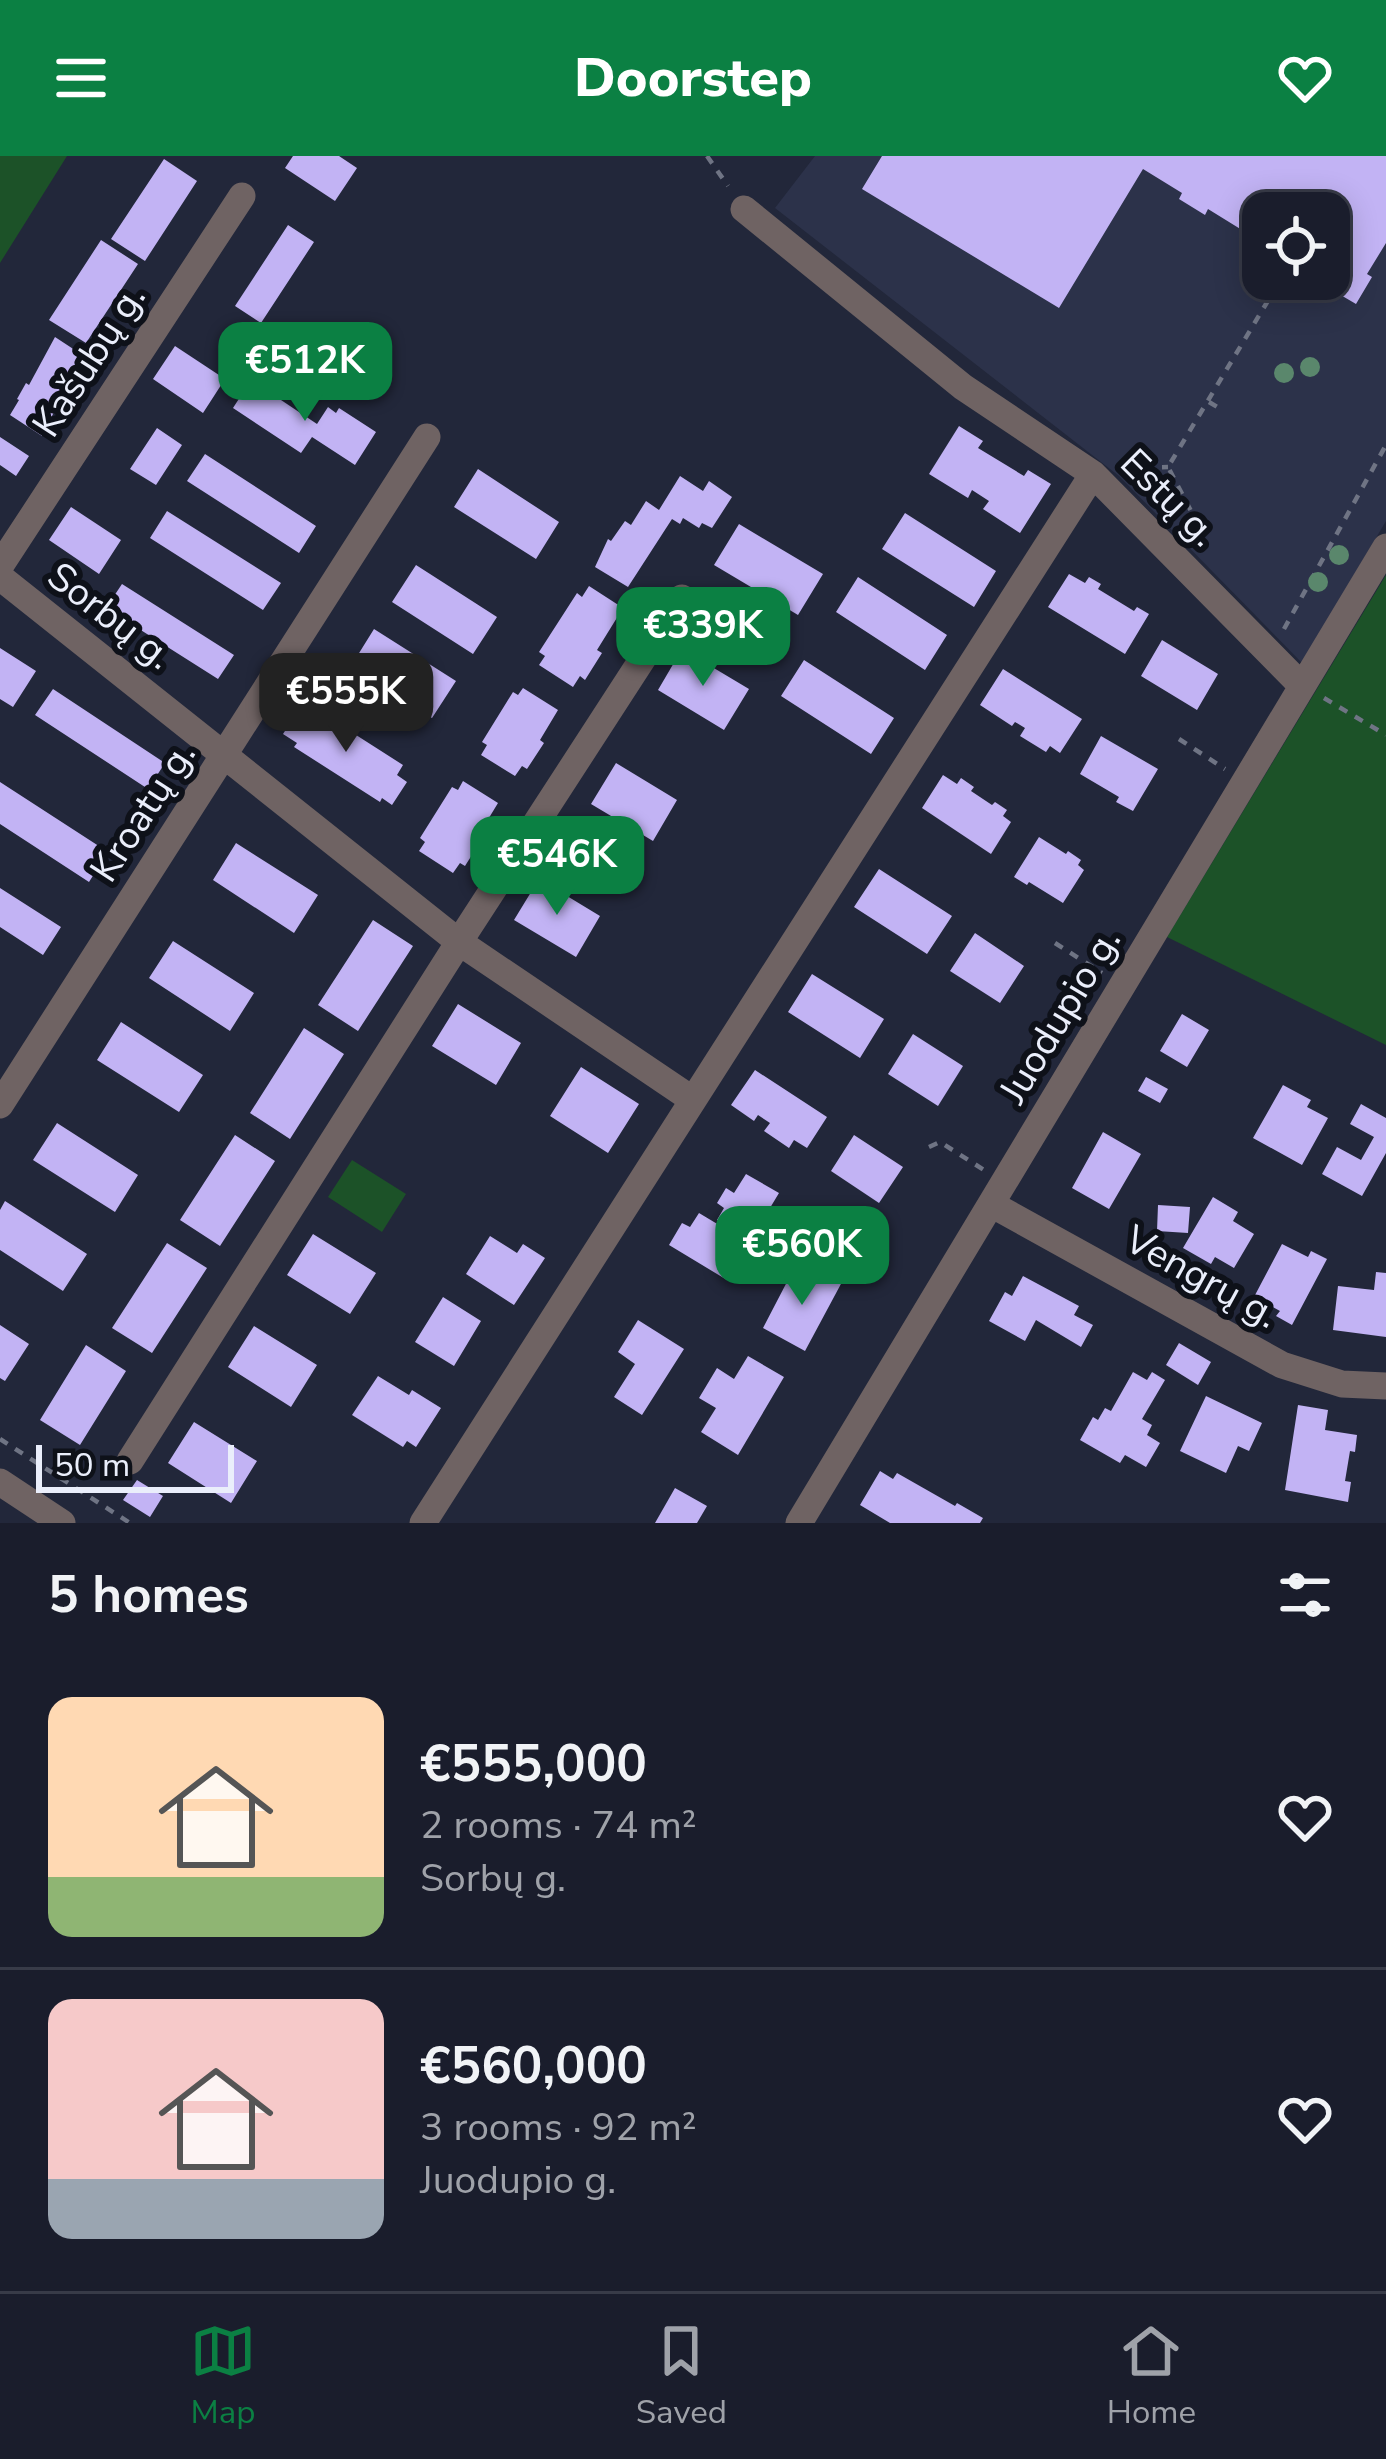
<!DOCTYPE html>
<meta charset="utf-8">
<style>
:root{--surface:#1a1d2c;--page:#272a38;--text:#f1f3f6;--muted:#9fa2a9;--line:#383b48;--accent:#0b8043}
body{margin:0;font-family:"Nunito Sans",sans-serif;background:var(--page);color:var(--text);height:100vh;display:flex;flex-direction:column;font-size:45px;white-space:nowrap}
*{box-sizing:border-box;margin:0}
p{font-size:39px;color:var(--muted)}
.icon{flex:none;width:66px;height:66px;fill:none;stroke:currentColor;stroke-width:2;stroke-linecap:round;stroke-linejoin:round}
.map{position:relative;height:1367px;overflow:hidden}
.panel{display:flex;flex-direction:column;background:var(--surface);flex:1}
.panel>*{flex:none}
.controls{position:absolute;left:1242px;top:36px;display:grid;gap:24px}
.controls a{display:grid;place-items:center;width:108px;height:108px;border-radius:24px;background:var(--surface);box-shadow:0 6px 30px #0003,0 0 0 3px var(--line);font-size:60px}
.scale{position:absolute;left:36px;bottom:30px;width:198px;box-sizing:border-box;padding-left:12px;border:6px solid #eaeefb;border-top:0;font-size:33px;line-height:42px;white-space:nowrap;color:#eaeefb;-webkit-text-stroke:9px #0e1119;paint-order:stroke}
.price{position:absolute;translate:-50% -102px;padding:0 27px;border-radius:24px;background:var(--accent);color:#fff;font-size:39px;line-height:78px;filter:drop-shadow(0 3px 6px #0008)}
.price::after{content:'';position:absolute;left:50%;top:72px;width:36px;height:27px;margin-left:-18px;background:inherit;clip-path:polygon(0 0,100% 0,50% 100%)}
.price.selected{background:#222;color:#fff}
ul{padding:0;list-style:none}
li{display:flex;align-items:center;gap:36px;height:300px;padding:0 48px}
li+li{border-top:3px solid var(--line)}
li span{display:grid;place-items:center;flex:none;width:336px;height:240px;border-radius:24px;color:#555}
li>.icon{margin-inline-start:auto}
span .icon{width:144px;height:144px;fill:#fffc;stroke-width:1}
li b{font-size:51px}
h2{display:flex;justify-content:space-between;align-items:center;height:144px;padding:0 48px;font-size:51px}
header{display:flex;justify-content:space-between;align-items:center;height:156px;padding:0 48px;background:var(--accent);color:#fff;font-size:54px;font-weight:800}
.tabs{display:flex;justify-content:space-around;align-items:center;height:168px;border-top:3px solid var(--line);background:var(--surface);font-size:33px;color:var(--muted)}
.tabs a{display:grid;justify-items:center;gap:6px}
.tabs .selected{color:var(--accent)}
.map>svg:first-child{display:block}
.built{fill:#2c324a;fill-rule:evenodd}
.green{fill:#1c5228}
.building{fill:#c2b3f4}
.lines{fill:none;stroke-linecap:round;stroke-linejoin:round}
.path{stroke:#6f7484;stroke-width:4.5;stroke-dasharray:9 9;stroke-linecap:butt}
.minor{stroke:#6f6363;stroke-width:27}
.tree{fill:#5a876c}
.labels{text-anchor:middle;stroke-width:12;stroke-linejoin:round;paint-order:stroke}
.street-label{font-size:39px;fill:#eaeefb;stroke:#0e1119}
</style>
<header><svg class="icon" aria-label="menu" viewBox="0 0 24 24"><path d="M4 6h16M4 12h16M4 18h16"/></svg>Doorstep<svg class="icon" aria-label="heart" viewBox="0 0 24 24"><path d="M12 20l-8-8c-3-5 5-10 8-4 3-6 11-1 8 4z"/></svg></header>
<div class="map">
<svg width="1386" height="1367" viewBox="0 0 1386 1367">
<rect width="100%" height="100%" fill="#22273a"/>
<path class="built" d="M815,0H1386V365L1302,507L1119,320L775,52ZM1263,57H1329V123H1263Z"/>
<path class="green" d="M0,0H67L0,107Z
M1386,419V889L1167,781Z
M352,1004L406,1038L382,1076L328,1041Z"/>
<path class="building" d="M293,0H339L357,12L335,45L285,12Z
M882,0H1386V87L1367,118L1372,121L1356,148L1327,131L1330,127L1323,123H1329V57H1263V87L1208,53L1205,59L1179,43L1182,37L1143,13L1059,152L862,33Z
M164,3L197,25L145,105L111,83Z
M288,69L314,86L261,167L235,150Z
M101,84L138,108L86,187L49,164Z
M55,181L87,202L69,233L71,235L61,250L58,248L42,280L10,259L19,244L17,243L26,227L29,229Z
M175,190L225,223L203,257L153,223Z
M251,224L317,268L328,251L336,257L339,252L376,276L355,309L312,281L301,297L233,252Z
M959,270L983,285L978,292L1024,320L1028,314L1051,328L1020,377L983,353L989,345L972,334L968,342L929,318Z
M157,272L182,289L156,329L130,313Z
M0,281L29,300L16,320L0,309Z
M205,298L316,370L299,397L187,325Z
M478,313L559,366L536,403L454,351Z
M680,320L703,335L709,325L732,341L712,372L702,367L699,372L683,362L680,368L672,363L628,431L595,411L608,383L611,385L625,365L631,369L646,345L659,354Z
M71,351L121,384L99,418L49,384Z
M167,355L281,427L263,454L150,382Z
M905,357L996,415L974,451L882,393Z
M739,368L823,418L798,459L714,409Z
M416,409L497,461L473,498L392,446Z
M1069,418L1085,427L1089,421L1101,428L1098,433L1134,455L1137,451L1149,458L1125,498L1048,451Z
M858,421L947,479L925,514L836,456Z
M122,428L234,499L218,523L106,452Z
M589,430L623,452L597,494L602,497L585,524L580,520L573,531L539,509L545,500L539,496L577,437L582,441Z
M374,473L456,525L432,562L351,510Z
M1162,484L1218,518L1197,554L1141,520Z
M0,492L36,515L13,551L0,543Z
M682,493L749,533L724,574L658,534Z
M804,504L894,562L871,598L781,540Z
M1003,513L1082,563L1060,597L1050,590L1046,596L1020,580L1025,572L1015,566L1012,570L980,549Z
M523,532L558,554L540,584L544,587L527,613L522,610L515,620L481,599L487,589L482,586L513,536L518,539Z
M53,533L165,607L148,633L35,559Z
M302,549L315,558L317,554L403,609L397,619L407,626L392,649L382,642L380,646L294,591L297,587L283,578Z
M1101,580L1158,613L1133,655L1116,646L1119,641L1080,618Z
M616,607L677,644L653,685L591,648Z
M943,619L957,628L961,622L974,631L971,635L992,649L995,646L1007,654L1003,660L1011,666L991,698L922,652Z
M463,625L498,647L478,680L482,683L465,710L460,707L453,717L419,695L425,686L420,682L452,631L458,634Z
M0,626L108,696L89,726L0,668Z
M1039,681L1066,698L1068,695L1081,704L1078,709L1084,714L1063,747L1029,726L1027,729L1014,721Z
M236,687L318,739L294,777L213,724Z
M879,713L952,760L927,798L854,751Z
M539,723L600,760L576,801L514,764Z
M0,732L61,771L43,799L0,771Z
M373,764L413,790L358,875L318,849Z
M975,777L1024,810L1000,847L950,815Z
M173,785L254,837L230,875L149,822Z
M812,818L884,863L860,902L788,856Z
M458,848L521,887L496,929L432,890Z
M1182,858L1209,874L1187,911L1160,895Z
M121,866L203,919L179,956L97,904Z
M304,872L344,898L290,983L250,957Z
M913,878L963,910L938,950L888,918Z
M581,911L639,948L608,997L550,960Z
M755,914L827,961L807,992L794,984L789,992L764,975L770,967L758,959L754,965L731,949Z
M1146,921L1168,933L1160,947L1138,935Z
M1283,929L1311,944L1307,951L1328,962L1302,1009L1253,982Z
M1361,948L1386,962V997L1362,1040L1322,1018L1337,991L1361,1004L1374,981L1350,968Z
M57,967L138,1019L115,1056L33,1004Z
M1103,976L1141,998L1109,1053L1072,1032Z
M235,979L275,1005L220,1090L180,1064Z
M854,979L903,1011L879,1047L831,1015Z
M746,1018L779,1037L750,1085L717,1064L724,1052L717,1047L726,1032L734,1037Z
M1213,1041L1238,1056L1233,1065L1254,1078L1234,1112L1215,1101L1211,1108L1183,1092Z
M5,1045L87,1098L63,1135L0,1094V1054Z
M1158,1049L1190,1051L1188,1077L1157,1075Z
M699,1057L749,1087L727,1124L669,1089L682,1067L690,1071Z
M313,1078L376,1117L350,1158L287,1119Z
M490,1080L517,1097L523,1088L545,1102L514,1149L466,1118Z
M167,1087L207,1112L152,1197L112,1172Z
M1282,1088L1308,1101L1311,1095L1327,1103L1292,1169L1276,1160L1280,1155L1254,1141Z
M814,1111L842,1126L805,1195L763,1172L789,1122L804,1130Z
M1376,1116L1386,1117V1181L1333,1174L1338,1130L1374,1134Z
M1023,1120L1079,1150L1074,1159L1093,1169L1081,1191L1036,1164L1025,1185L989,1165L1005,1136L1012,1140Z
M443,1141L481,1165L454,1210L415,1186Z
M638,1164L684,1193L642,1259L614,1241L635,1208L618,1196Z
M0,1169L29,1188L5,1225L0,1222Z
M254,1170L317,1209L291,1251L228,1211Z
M1179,1187L1211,1206L1198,1229L1166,1209Z
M86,1189L126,1215L80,1289L40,1264Z
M748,1200L784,1221L738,1299L701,1276L716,1252L699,1242L717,1212L734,1223Z
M1133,1216L1147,1224L1152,1216L1165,1224L1142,1263L1152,1269L1147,1279L1160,1287L1146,1311L1125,1299L1120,1307L1080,1284L1093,1261L1098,1264L1105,1252L1111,1255Z
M378,1220L409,1239L412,1234L441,1252L416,1291L407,1285L403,1291L352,1259Z
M1206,1240L1262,1267L1249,1295L1238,1290L1226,1317L1180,1295Z
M1298,1249L1328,1254L1325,1274L1357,1279L1355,1296L1350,1295L1345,1325L1351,1326L1348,1346L1285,1334Z
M194,1266L257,1305L231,1347L168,1307Z
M880,1315L893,1323L897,1317L955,1350L957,1347L983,1362L980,1367H890L860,1349Z
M137,1324L163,1340L150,1361L123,1344Z
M675,1332L707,1350L697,1367H655Z"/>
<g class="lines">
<path class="path" d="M707,0L728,30
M1209,246L1224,255
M1126,312L1168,311
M1198,387L1201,374L1168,311L1281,123
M1284,473L1386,289
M1324,542L1386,579
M1179,583L1225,613
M1055,787L1102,817
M929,991L940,986L984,1014
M0,1283L130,1367"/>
<path class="minor" d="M744,53L963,231L1093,318L1302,530
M0,410L242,40
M0,421L459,786L693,944
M0,949L427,281
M991,1048L1282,1209L1342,1228L1386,1230
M130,1305L459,786L682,442
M0,1326L62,1367
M423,1367L1093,318
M799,1367L1386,391"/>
</g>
<g class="tree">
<circle cx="1310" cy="211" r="10"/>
<circle cx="1284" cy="217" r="10"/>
<circle cx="1339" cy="399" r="10"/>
<circle cx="1318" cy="426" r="10"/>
</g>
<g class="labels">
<g class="street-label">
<text transform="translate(88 204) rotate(-57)" y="14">Kašubų g.</text>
<text transform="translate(1170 341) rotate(45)" y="14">Estų g.</text>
<text transform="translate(111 459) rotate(38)" y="14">Sorbų g.</text>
<text transform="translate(142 655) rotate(-57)" y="14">Kroatų g.</text>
<text transform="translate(1059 859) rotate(-59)" y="14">Juodupio g.</text>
<text transform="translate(1202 1120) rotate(29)" y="14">Vengrų g.</text>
</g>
</g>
</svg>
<div class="controls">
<a><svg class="icon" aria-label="locate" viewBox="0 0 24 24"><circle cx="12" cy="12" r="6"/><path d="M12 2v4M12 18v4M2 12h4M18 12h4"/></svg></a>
</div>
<div class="scale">50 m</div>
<b class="price" style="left:305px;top:268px">€512K</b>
<b class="price" style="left:703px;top:533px">€339K</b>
<b class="price selected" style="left:346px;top:599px">€555K</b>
<b class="price" style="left:557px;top:762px">€546K</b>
<b class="price" style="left:802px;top:1152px">€560K</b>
</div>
<section class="panel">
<h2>5 homes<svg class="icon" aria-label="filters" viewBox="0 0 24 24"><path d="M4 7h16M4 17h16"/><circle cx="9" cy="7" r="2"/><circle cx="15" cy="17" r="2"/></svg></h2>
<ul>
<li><span style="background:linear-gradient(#ffd9b3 75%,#8fb573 0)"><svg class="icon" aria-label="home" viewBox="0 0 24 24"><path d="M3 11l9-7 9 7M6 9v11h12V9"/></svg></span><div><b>€555,000</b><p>2 rooms · 74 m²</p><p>Sorbų g.</p></div><svg class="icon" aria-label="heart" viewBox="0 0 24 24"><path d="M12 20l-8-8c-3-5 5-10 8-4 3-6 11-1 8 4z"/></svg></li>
<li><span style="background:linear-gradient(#f6c9c9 75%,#9aa5b1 0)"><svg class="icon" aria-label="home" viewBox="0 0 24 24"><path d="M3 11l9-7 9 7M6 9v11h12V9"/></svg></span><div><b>€560,000</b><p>3 rooms · 92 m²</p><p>Juodupio g.</p></div><svg class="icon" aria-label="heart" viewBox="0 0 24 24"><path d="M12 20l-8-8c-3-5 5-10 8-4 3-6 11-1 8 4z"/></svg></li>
</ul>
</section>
<nav class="tabs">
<a class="selected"><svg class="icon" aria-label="map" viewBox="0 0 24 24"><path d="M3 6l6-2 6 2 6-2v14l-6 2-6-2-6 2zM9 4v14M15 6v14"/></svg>Map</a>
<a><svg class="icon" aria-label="saved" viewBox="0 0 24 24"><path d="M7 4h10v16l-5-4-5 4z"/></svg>Saved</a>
<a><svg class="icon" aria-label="home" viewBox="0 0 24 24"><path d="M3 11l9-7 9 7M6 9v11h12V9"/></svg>Home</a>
</nav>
